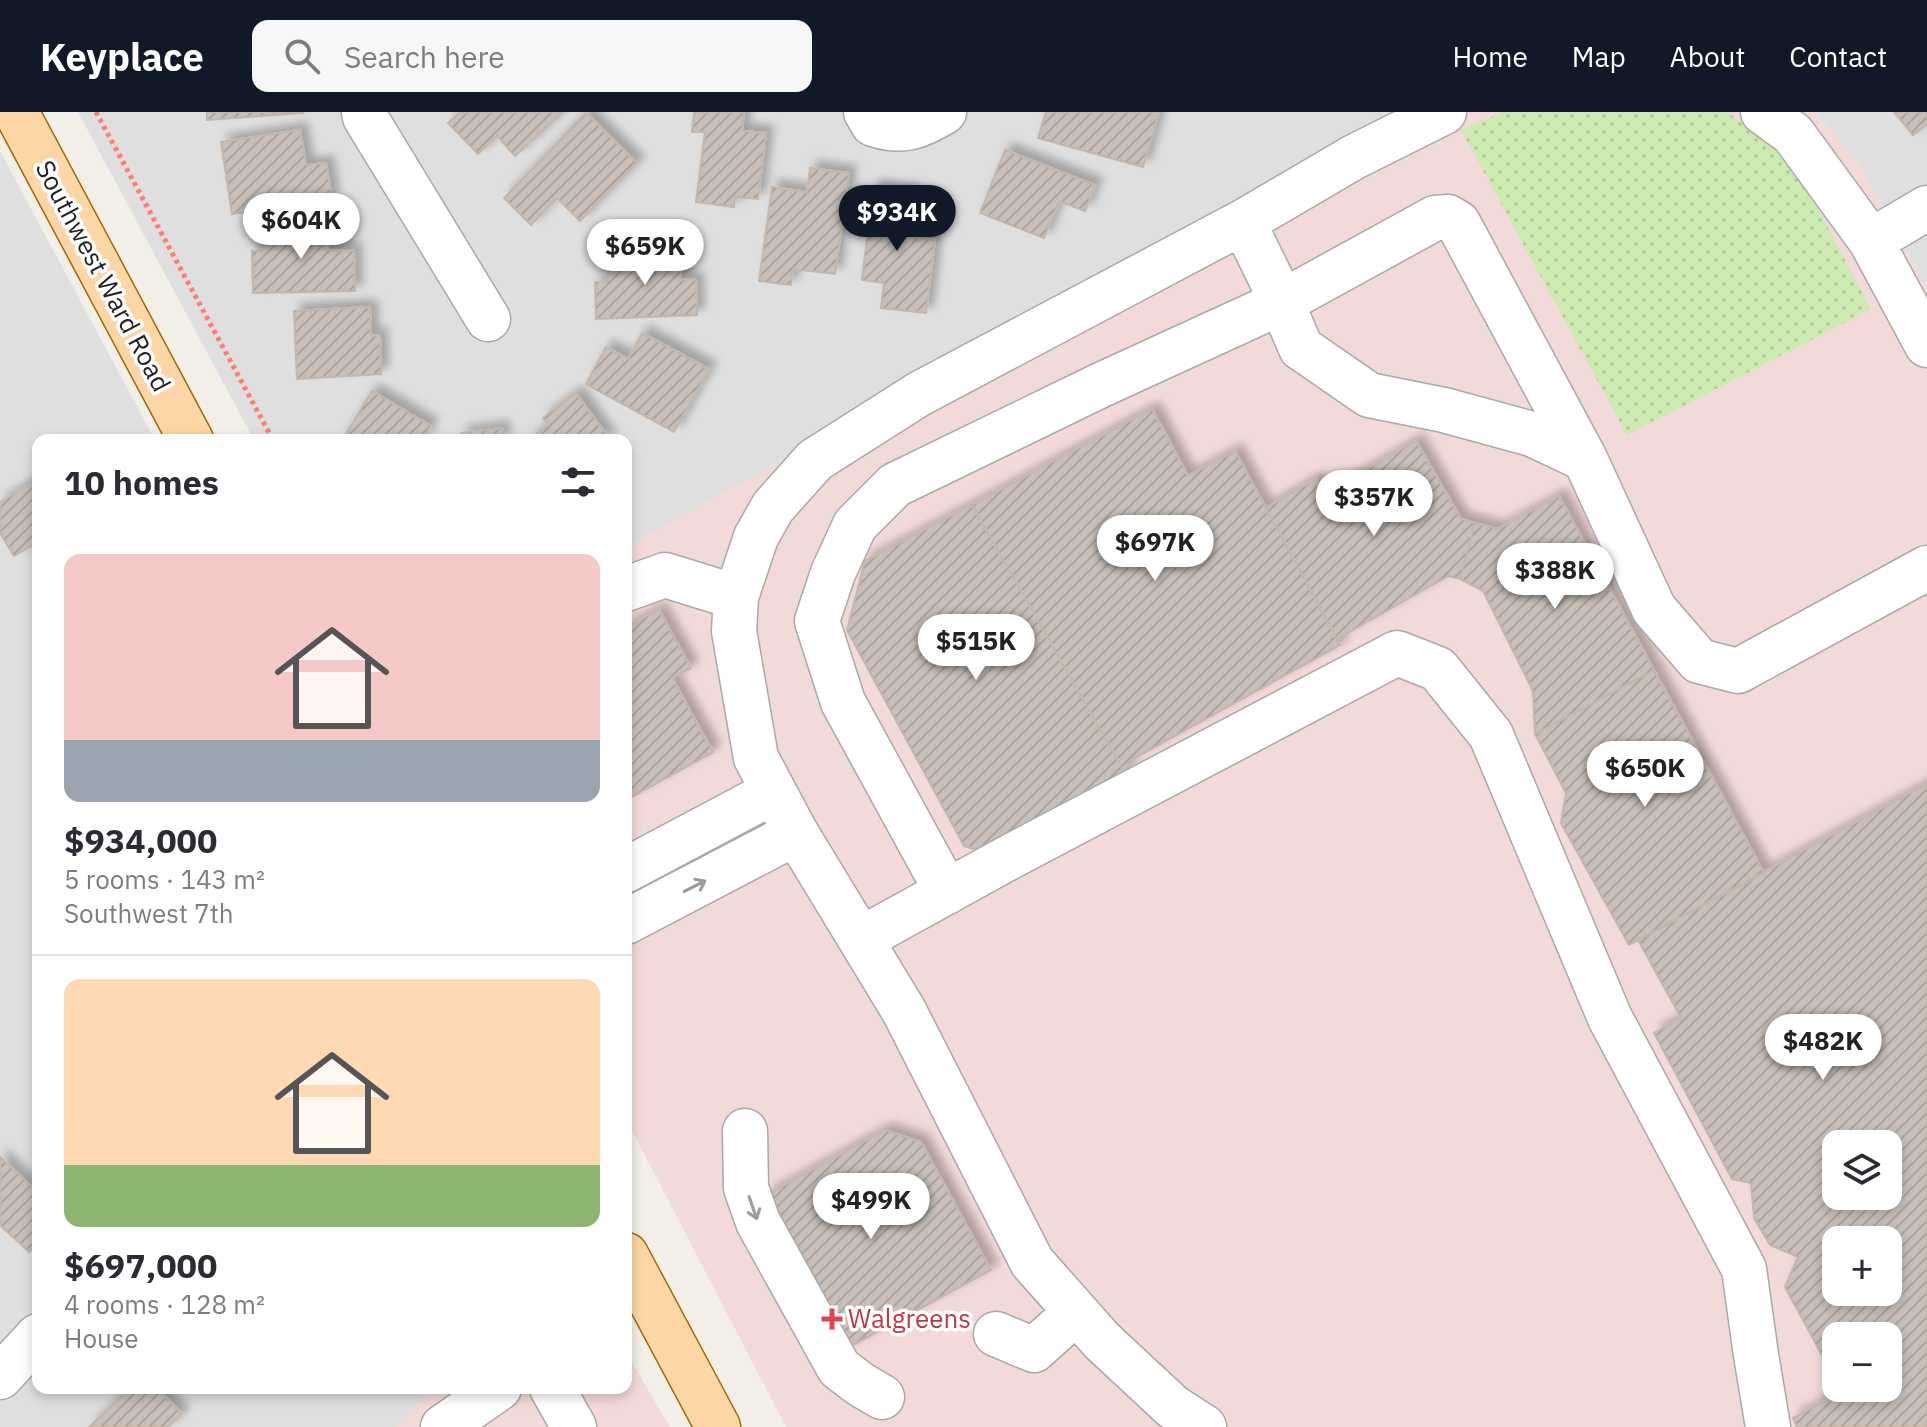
<!DOCTYPE html>
<meta charset="utf-8">
<style>
:root{--surface:#fff;--page:#f7f7f7;--text:#2b2b33;--muted:#7c7c81;--line:#e1e1e2;--accent:#111827}
body{margin:0;font-family:"IBM Plex Sans",sans-serif;background:var(--page);color:var(--text);height:100vh;display:flex;flex-direction:column;font-size:30px;white-space:nowrap}
*{box-sizing:border-box;margin:0}
p{font-size:26px;color:var(--muted)}
.icon{flex:none;width:44px;height:44px;fill:none;stroke:currentColor;stroke-width:2;stroke-linecap:round;stroke-linejoin:round}
.map{position:relative;flex:1;overflow:hidden}
.side{position:absolute;left:32px;top:322px;width:600px;height:960px;display:flex;flex-direction:column;background:var(--surface);border-radius:16px;box-shadow:0 4px 12px #0003}
.side>*{flex:none}
.controls{position:absolute;left:1822px;top:1018px;display:grid;gap:16px}
.controls a{display:grid;place-items:center;width:80px;height:80px;border-radius:16px;background:var(--surface);box-shadow:0 4px 12px #0003;font-size:40px}
.price{position:absolute;translate:-50% -68px;padding:0 18px;border-radius:28px;background:#fff;color:#222;font-size:26px;line-height:52px;filter:drop-shadow(0 2px 4px #0008)}
.price::after{content:'';position:absolute;left:50%;top:48px;width:24px;height:18px;margin-left:-12px;background:inherit;clip-path:polygon(0 0,100% 0,50% 100%)}
.price.current{background:var(--accent);color:#fff}
ul{padding:0;list-style:none}
li{display:grid;align-content:center;gap:16px;height:424px;padding:0 32px}
li+li{border-top:2px solid var(--line)}
li span{display:grid;place-items:center;height:248px;border-radius:16px;color:#555}
li>.icon{margin-inline-start:auto}
span .icon{width:144px;height:144px;fill:#fffc;stroke-width:1}
li b{font-size:34px}
h2{display:flex;justify-content:space-between;align-items:center;height:96px;padding:0 32px;font-size:34px}
header{display:flex;align-items:center;gap:48px;box-sizing:border-box;height:112px;padding:0 40px;background:var(--accent);color:#fff}
header strong{font-size:38px}
nav{display:flex;gap:44px;margin-inline-start:auto;font-size:28px}
.search{width:560px;height:72px;background:var(--page);display:flex;align-items:center;gap:20px;box-sizing:border-box;padding:0 28px;border-radius:16px;color:var(--muted);font-size:30px}
.map>svg:first-child{display:block}
.residential{fill:#e0dfdf}
.commercial{fill:#f2dad9;fill-rule:evenodd}
.grass{fill:url(#grass-dots)}
.building{fill:url(#building-hatch);stroke:#c4b6ab;stroke-width:2;fill-rule:evenodd;filter:url(#shadow)}
.lines{fill:none;stroke-linecap:round;stroke-linejoin:round}
.minor-casing{stroke:#a9a9a9;stroke-width:47}
.major-casing{stroke:#a06b00;stroke-width:47}
.path{stroke:#fa8072;stroke-width:5;stroke-dasharray:4 4;stroke-linecap:butt}
.minor{stroke:#fff;stroke-width:44}
.major{stroke:#fcd6a4;stroke-width:44}
.oneway{stroke:#9c9c9c}
.health-dot{fill:#e0444e;stroke:#fff;stroke-width:3}
.labels{text-anchor:middle;stroke-width:7;stroke-linejoin:round;paint-order:stroke}
.street-label{font-size:26px;fill:#222;stroke:#fff}
.health-label{font-size:26px;fill:#be3a42;stroke:#fff;text-anchor:start}
</style>
<header>
<strong>Keyplace</strong>
<div class="search"><svg class="icon" aria-label="search" viewBox="0 0 24 24"><circle cx="10" cy="10" r="6"/><path d="M15 15l6 6"/></svg>Search here</div>
<nav><a>Home</a><a>Map</a><a>About</a><a>Contact</a></nav>
</header>
<div class="map">
<svg width="1927" height="1315" viewBox="0 0 1927 1315">
<defs>
<pattern id="grass-dots" width="8" height="8" patternUnits="userSpaceOnUse" patternTransform="scale(2)"><rect width="8" height="8" fill="#cdebb0"/><path d="M2 2h.1M6 6h.1" fill="none" stroke="#b0c997" stroke-width="1.8" stroke-linecap="round"/></pattern>
<pattern id="building-hatch" width="6" height="6" patternUnits="userSpaceOnUse" patternTransform="scale(2)"><rect width="6" height="6" fill="#c7bfb8"/><path d="M-1 1l2-2M0 6l6-6M5 7l2-2" fill="none" stroke="#aba49e"/></pattern>
<filter id="shadow"><feDropShadow dx="7" dy="-7" stdDeviation="4" flood-color="#0004"/></filter>
</defs>
<rect width="100%" height="100%" fill="#f2efe9"/>
<path class="residential" d="M78,0H1421L1188,121L626,436V328H254Z
M1816,0H1927V177L1862,56Z
M0,39L155,328H38V1276H433L396,1315H0Z"/>
<path class="commercial" d="M1421,0H1816L1862,56L1927,177V1315H786L626,1007V436L1188,121ZM1836,1032H1888V1084H1836ZM1836,1128H1888V1180H1836ZM1836,1224H1888V1276H1836Z
M626,1240L670,1315H396L433,1276H626Z"/>
<path class="grass" d="M1503,0H1727L1779,36L1812,86L1871,197L1627,323L1461,18Z"/>
<path class="building" d="M207,0H303V1L207,8Z
M460,0H563L515,44L497,24L478,42L448,11Z
M694,0H744L742,19L766,21L758,87L735,85L734,95L696,90L705,20H692Z
M1046,0H1159L1143,55L1038,26Z
M1894,0H1927V12L1913,23Z
M586,1L637,51L580,109L557,86L531,113L504,86Z
M300,18L306,53L326,51L332,87L232,102L221,30Z
M1005,38L1095,73L1085,99L1059,89L1044,126L980,101Z
M810,56L849,61L835,162L793,157L791,173L759,169L772,75L807,80Z
M873,75L913,80L908,125L935,128L926,201L881,196L884,171L862,168Z
M261,111H329V138H354L355,179L253,181L252,139H262Z
M679,139L681,168L696,167L697,203L596,207L595,170L608,169L607,142Z
M370,195L371,224L380,223L381,262L297,267L294,199Z
M642,221L709,257L674,320L586,272L606,235L628,247Z
M372,279L431,314L422,328H342Z
M576,281L610,328H528L548,313L543,306Z
M1152,297L1188,364L1235,339L1340,533L1129,649L1125,661L972,393Z
M502,316L504,328H462L461,321Z
M1416,329L1461,407L1475,411L1460,467L1448,464L1337,527L1266,396L1316,367L1324,382Z
M38,368V430L14,444L0,421V390Z
M1559,384L1654,558L1535,622L1533,579L1483,479L1460,467L1475,411L1498,417Z
M972,393L1125,661L980,739L964,734L847,518L865,449Z
M659,498L691,556L672,566L713,640L630,686L626,679V515Z
M1654,558L1764,761L1629,833L1561,711L1566,681L1535,622Z
M1927,672V1315H1797L1793,1306L1842,1280L1840,1276H1888V1224H1836V1269L1785,1175L1798,1145L1770,1133L1754,1106L1751,1071L1732,1067L1654,921L1681,906L1638,828ZM1836,1032H1888V1084H1836ZM1836,1128H1888V1180H1836Z
M885,1018L921,1030L991,1158L818,1252L766,1083Z
M0,1045L38,1081V1131L29,1140L0,1113Z
M130,1276H157L182,1302L168,1315H89Z"/>
<g class="lines">
<defs>
<path id="minor" d="M364,0L365,5L488,207
M866,0L873,12C902,22 919,15 944,0
M1763,0L1793,22L1871,129L1927,233
M1243,110L1274,173L1301,236L1369,283L1444,298L1532,322L1585,347L1654,497L1699,549L1738,559L1927,456
M1871,129L1927,96
M626,477L665,463L736,485
M626,758L773,680
M947,780L843,590L817,509L833,461L855,413L895,373L1101,273L1282,190L1435,106L1448,105L1458,111L1585,347
M626,810L796,721
M861,827L1006,747L1397,541L1438,557L1491,623L1610,906L1744,1157L1756,1243L1768,1315
M745,1019L746,1076L758,1110L839,1256L860,1272L882,1285
M996,1222L1034,1238L1076,1200
M0,1265L38,1224
M552,1276L574,1315
M443,1315L499,1276
M1204,1315L1173,1295L1102,1229L1032,1150L904,899L796,721L756,646L734,519L736,485L756,425L773,395L815,348L919,282L1243,110L1354,45L1444,0"/>
<path id="major" d="M16,0L191,328
M626,1143L718,1315"/>
</defs>
<use href="#minor" class="minor-casing"/>
<use href="#major" class="major-casing"/>
<path class="path" d="M96,0L273,328"/>
<use href="#minor" class="minor"/>
<use href="#major" class="major"/>
</g>
<defs><path id="oneway-shaft" d="M-6 0H5M1.5-3L5.5 0L1.5 3" fill="none" stroke-width="1.6" stroke-linecap="round" stroke-linejoin="round" transform="scale(2)"/></defs>
<g class="oneway">
<use href="#oneway-shaft" transform="translate(695 774) rotate(-27)"/>
<use href="#oneway-shaft" transform="translate(753 1096) rotate(71)"/>
</g>
<path class="health-dot" d="M828 1195h8v8h8v8h-8v8h-8v-8h-8v-8h8z"/>
<g class="labels">
<g class="street-label">
<text transform="translate(103 164) rotate(62)" y="9">Southwest Ward Road</text>
</g>
<g class="health-label">
<text x="848" y="1216">Walgreens</text>
</g>
</g>
</svg>
<div class="controls">
<a><svg class="icon" aria-label="layers" viewBox="0 0 24 24"><path d="M12 4l9 5-9 5-9-5zM3 14l9 5 9-5"/></svg></a>
<a>+</a>
<a>−</a>
</div>
<b class="price current" style="left:897px;top:141px">$934K</b>
<b class="price" style="left:301px;top:149px">$604K</b>
<b class="price" style="left:645px;top:175px">$659K</b>
<b class="price" style="left:1374px;top:426px">$357K</b>
<b class="price" style="left:1155px;top:471px">$697K</b>
<b class="price" style="left:1555px;top:499px">$388K</b>
<b class="price" style="left:976px;top:570px">$515K</b>
<b class="price" style="left:1645px;top:697px">$650K</b>
<b class="price" style="left:1823px;top:970px">$482K</b>
<b class="price" style="left:871px;top:1129px">$499K</b>
<section class="side">
<h2>10 homes<svg class="icon" aria-label="filters" viewBox="0 0 24 24"><path d="M4 7h16M4 17h16"/><circle cx="9" cy="7" r="2"/><circle cx="15" cy="17" r="2"/></svg></h2>
<ul>
<li><span style="background:linear-gradient(#f6c9c9 75%,#9aa5b1 0)"><svg class="icon" aria-label="home" viewBox="0 0 24 24"><path d="M3 11l9-7 9 7M6 9v11h12V9"/></svg></span><div><b>$934,000</b><p>5 rooms · 143 m²</p><p>Southwest 7th</p></div></li>
<li><span style="background:linear-gradient(#ffd9b3 75%,#8fb573 0)"><svg class="icon" aria-label="home" viewBox="0 0 24 24"><path d="M3 11l9-7 9 7M6 9v11h12V9"/></svg></span><div><b>$697,000</b><p>4 rooms · 128 m²</p><p>House</p></div></li>
</ul>
</section>
</div>
